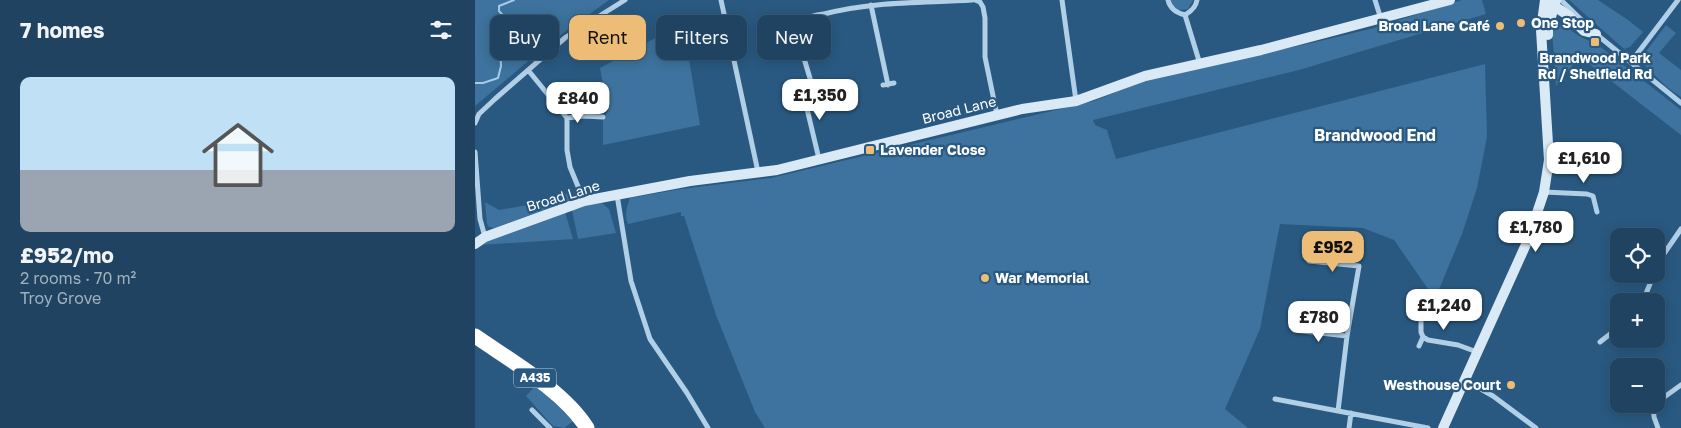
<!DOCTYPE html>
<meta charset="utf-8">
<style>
:root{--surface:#1f4361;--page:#2c4e6a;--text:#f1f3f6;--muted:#a1b0bd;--line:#3c5c76;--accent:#edbd77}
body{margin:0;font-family:"Golos Text",sans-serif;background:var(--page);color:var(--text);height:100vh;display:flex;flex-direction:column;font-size:19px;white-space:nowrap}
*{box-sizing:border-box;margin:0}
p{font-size:16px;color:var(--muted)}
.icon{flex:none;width:28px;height:28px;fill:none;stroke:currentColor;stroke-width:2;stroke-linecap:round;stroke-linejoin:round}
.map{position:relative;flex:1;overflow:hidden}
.sheet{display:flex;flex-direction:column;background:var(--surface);width:475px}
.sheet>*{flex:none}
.banner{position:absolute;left:15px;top:15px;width:475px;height:45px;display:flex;gap:10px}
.buttons{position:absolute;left:1135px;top:228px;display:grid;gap:10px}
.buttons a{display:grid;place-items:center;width:55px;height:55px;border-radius:10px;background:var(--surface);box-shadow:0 2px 12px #0003,0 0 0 1px var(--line);font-size:25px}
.price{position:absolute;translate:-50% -42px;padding:0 11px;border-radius:10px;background:#fff;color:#222;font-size:16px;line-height:32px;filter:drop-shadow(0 1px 2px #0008)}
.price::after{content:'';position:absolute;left:50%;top:30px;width:15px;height:11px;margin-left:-8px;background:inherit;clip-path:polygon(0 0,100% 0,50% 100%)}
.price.selected{background:var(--accent);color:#111}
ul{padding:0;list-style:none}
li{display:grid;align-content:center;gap:10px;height:265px;padding:0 20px}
li span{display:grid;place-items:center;height:155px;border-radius:10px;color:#555}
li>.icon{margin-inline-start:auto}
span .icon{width:90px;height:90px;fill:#fffc;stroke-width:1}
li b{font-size:21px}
h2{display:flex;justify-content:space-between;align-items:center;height:60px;padding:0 20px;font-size:21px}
.tag{padding:0 18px;border-radius:10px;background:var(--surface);box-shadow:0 2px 12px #0003,0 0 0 1px var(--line);font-size:18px;line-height:45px}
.tag.selected{background:var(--accent);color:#111}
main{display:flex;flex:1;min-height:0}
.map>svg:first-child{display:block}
.green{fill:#3d739e}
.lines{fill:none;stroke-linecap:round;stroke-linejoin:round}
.stream{stroke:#a5cbe6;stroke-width:2}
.street{stroke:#b1cfe6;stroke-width:5}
.secondary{stroke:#dae9f6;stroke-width:10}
.highway{stroke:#fff;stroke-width:15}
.poi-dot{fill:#edbd77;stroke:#295981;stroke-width:2}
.labels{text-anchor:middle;stroke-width:4.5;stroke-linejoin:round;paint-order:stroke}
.shield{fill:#295981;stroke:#bfcdd9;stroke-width:1}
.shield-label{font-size:12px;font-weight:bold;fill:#fff}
.poi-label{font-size:14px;font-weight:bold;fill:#fff;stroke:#295981;text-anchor:start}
.street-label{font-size:14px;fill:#fff;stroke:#295981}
.quarter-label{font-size:16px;font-weight:bold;fill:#fff;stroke:#295981}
</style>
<main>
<section class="sheet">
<h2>7 homes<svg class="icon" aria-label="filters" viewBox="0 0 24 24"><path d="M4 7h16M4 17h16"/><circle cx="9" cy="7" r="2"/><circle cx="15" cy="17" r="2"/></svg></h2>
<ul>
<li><span style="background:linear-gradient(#bfe0f5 60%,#9aa5b1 0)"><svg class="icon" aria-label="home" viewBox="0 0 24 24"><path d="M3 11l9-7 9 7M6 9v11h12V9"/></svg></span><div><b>£952/mo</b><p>2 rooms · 70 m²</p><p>Troy Grove</p></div></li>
</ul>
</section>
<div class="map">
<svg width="1206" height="428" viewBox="0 0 1206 428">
<rect width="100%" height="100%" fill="#295981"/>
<path class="green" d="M0,0H134L76,42L0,106Z
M696,0H718L713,9L705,10L697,5Z
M987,0H1007L1011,14L824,70L618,120L620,125L632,130L641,159L1010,64L1012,137L1002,188L987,234L960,299L919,240L888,228L805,224L785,329L750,409L773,428H290L280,412L241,315L209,216H206V212L153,224C149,214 152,206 155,198L206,189L296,178L619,101L676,78L841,42L899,28Z
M1094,0H1123L1153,20L1168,32L1155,47L1149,49Z
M208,23L225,125L128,145V117L133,111L125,68Z
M1082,24H1087L1104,36L1123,45L1206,110V135L1109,60L1101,61L1081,86L1077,29Z
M1191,25L1201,33L1184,53L1206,70V97L1192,87L1165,61L1166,58Z
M96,187L98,197L93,201L19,228L14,227L12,224L10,202L24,210L87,199Z
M127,203L134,209L141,233L103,239L97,210L118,204Z
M90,212L98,239L4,245L8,241Z
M62,384L100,420L89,428L78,426L51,396Z"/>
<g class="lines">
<path class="stream" d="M0,83H8L23,78L26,66L25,46L34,22L24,11V6L39,0"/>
<path class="street" d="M246,0L283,172
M500,0L505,2L508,7L510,18V57L522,115
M587,0L601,101
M693,0C695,9 702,13 710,15C717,11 721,7 722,0
M900,0L906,19
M1086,0L1121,34L1206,103
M396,5L413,85
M710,15L725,64
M328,55L340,95
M315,56L328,55C326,46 321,30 328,22C334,16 342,15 349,14C398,1 448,3 497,0
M1156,62L1203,0
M53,70L92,118V150L95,167L109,201
M408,85L419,83
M327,88L344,159
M92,118L109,116L128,117
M0,123L4,114L20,99L91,37L150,0
M0,152L5,219L10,237
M1069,192L1112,194L1118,196L1122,212
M142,195L156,281L175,339L212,393L233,428
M834,261L884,266L872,336L863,411L953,428
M1181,268L1184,261L1206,229
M1168,301L1179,274
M938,303L953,304
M946,304V332L948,337L953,340L983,345L1002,352
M819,330L872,336
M1125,342L1144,327
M944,346L948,337
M990,380L1018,396L1061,428
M800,399L863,411
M1181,403L1206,385
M1180,404L1178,405L1179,417L1183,428
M57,410L75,428
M874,428L876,413"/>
<path class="secondary" d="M1075,3L1094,16L1109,31L1121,34
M1073,35V27L1081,0
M0,244L10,237L109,201L215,181L302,170L547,109L601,101L670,76L786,50L975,0
M968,428L1053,240L1069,192L1074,160L1066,30L1070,0"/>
<path class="highway" d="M0,336C36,361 89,391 112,428"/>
</g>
<g class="poi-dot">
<circle cx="1046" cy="23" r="5"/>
<circle cx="1025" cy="26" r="5"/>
<rect x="1115" y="37" width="10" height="10" rx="2.5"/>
<rect x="390" y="145" width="10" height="10" rx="2.5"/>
<circle cx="510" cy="278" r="5"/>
<circle cx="1036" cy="385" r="5"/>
</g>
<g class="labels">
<rect class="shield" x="39" y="368.5" width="42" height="19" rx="4"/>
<g class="shield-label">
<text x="60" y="382">A435</text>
</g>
<g class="poi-label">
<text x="1056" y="28">One Stop</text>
<text x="1015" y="31" text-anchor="end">Broad Lane Café</text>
<text x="1120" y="63" text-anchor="middle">Brandwood Park<tspan x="1120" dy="16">Rd / Shelfield Rd</tspan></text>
<text x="405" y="155">Lavender Close</text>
<text x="520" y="283">War Memorial</text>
<text x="1026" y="390" text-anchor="end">Westhouse Court</text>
</g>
<g class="street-label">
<text transform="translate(484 110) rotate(-14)" y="5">Broad Lane</text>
<text transform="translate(88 196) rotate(-17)" y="5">Broad Lane</text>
</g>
<g class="quarter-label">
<text x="900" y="141">Brandwood End</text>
</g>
</g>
</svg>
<div class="buttons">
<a><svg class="icon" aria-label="locate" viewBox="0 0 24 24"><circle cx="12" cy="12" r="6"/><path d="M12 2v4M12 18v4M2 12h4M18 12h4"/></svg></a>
<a>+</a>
<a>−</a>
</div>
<b class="price" style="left:345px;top:121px">£1,350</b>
<b class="price" style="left:103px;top:124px">£840</b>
<b class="price" style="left:1109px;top:184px">£1,610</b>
<b class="price" style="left:1061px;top:253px">£1,780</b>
<b class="price selected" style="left:858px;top:273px">£952</b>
<b class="price" style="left:969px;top:331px">£1,240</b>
<b class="price" style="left:844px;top:343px">£780</b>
<div class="banner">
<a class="tag">Buy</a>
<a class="tag selected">Rent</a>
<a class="tag">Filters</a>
<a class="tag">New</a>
</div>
</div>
</main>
